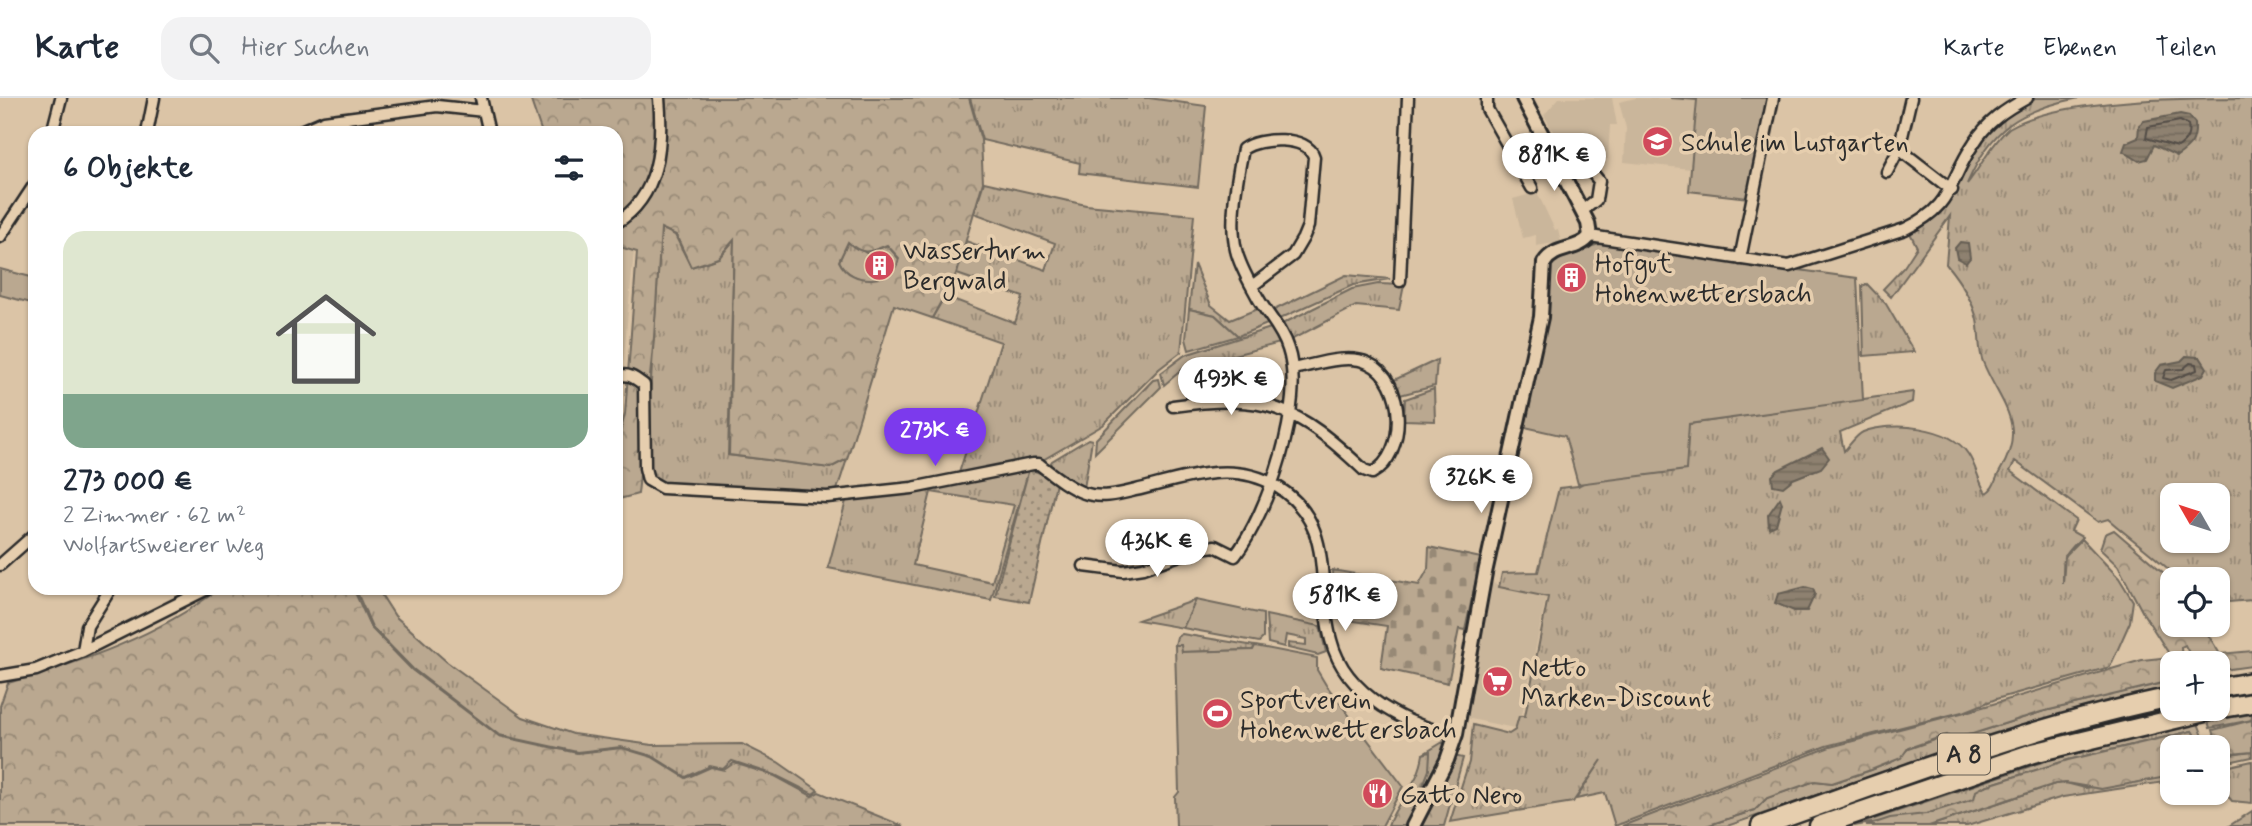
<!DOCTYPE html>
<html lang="de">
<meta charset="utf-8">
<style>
:root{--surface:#fff;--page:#f2f2f3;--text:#1f2937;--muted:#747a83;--line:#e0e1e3;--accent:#7c3aed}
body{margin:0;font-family:Mynerve,sans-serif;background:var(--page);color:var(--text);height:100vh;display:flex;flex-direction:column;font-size:26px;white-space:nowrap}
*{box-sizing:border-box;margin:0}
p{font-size:23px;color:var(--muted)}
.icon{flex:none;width:38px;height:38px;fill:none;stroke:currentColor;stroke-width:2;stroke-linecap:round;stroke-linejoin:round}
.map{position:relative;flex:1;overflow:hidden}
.drawer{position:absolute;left:28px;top:28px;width:595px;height:469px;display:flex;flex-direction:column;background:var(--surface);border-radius:21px;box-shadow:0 2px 5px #0004}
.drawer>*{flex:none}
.needle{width:46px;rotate:309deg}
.controls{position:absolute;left:2160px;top:385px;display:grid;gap:14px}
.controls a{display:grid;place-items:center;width:70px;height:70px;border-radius:14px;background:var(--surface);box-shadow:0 2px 5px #0004;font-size:35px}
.price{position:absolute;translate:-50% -60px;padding:0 16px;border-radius:24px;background:#fff;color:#222;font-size:23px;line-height:46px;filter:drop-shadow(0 2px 4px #0008)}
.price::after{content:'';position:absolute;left:50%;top:42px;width:21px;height:16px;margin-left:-10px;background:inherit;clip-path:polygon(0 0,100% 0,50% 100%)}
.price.current{background:var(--accent);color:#fff}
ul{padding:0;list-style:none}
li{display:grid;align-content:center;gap:14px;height:371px;padding:0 35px}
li+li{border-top:2px solid var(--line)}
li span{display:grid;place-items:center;height:217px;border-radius:21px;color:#555}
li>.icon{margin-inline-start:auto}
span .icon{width:126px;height:126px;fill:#fffc;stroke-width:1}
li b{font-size:30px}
h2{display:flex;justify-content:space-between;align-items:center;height:84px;padding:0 35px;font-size:30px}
header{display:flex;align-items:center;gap:42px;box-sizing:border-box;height:98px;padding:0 35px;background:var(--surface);border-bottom:2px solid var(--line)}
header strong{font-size:33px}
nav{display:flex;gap:38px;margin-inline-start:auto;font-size:24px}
.search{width:490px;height:63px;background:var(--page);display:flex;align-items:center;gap:18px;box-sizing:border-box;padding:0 24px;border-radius:21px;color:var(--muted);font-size:26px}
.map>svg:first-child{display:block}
.built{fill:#cab69b}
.grass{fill:url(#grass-tufts);stroke:#726a5e;stroke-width:2;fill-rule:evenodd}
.forest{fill:url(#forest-crowns);stroke:#726a5e;stroke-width:2;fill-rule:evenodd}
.cemetery{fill:url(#cemetery-stones);stroke:#726a5e;stroke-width:2}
.park{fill:#baa890;stroke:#726a5e;stroke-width:2}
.garden{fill:url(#garden-dots);stroke:#726a5e;stroke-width:2}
.water{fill:url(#water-rules);stroke:#665f54;stroke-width:2}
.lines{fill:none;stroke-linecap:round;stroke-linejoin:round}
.shore{stroke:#534d47;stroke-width:2}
.minor-casing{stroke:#2b2b2b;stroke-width:15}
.tertiary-casing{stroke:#2b2b2b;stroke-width:18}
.motorway-casing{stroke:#2b2b2b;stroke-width:23}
.minor{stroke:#e6ceae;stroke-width:10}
.tertiary{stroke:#e6ceae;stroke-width:12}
.motorway{stroke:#e6ceae;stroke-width:18}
.labels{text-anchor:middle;stroke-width:7;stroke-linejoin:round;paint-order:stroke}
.shield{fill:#e6ceae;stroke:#635c52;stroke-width:2}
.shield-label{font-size:24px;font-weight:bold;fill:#2b2b2b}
.poi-label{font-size:26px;fill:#2b2b2b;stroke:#e6ceae;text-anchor:start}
</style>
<header>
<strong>Karte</strong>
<div class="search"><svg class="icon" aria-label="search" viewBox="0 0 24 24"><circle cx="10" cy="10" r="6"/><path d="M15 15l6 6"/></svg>Hier suchen</div>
<nav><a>Karte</a><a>Ebenen</a><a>Teilen</a></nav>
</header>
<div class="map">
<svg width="2252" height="728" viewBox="0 0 2252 728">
<defs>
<pattern id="grass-tufts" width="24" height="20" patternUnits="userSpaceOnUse" patternTransform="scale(1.75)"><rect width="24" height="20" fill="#baa890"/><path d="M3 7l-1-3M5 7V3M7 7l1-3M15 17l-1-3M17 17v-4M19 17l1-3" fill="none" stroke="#978976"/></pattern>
<pattern id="forest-crowns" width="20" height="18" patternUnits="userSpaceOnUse" patternTransform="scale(1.75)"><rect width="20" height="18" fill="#baa890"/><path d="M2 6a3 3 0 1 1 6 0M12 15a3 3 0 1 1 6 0" fill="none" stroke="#978976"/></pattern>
<pattern id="cemetery-stones" width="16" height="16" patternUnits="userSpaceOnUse" patternTransform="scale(1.75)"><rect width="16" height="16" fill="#baa890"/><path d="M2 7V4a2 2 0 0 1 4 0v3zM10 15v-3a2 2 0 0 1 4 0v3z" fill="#978976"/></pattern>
<pattern id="garden-dots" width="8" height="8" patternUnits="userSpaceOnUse" patternTransform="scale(1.75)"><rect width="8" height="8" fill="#baa890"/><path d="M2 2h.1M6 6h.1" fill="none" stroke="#978976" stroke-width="1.8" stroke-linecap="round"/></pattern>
<pattern id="water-rules" width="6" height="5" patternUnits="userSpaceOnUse" patternTransform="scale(1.75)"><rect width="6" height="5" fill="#8e8170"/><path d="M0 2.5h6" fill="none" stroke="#746a5c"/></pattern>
</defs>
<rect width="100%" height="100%" fill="#dbc4a6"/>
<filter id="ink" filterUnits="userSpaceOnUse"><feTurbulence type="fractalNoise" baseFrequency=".0143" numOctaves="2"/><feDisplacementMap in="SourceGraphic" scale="14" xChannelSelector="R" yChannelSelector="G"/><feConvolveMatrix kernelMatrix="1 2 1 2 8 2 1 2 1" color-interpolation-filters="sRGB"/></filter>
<g filter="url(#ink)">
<path class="built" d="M1559,0H1612L1617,27H1610L1608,61L1566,58L1544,17Z
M1636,0L1697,1L1691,71L1624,64L1626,30L1619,4Z
M1537,94L1555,132L1558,131L1561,144L1536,148V137L1523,140L1513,101Z
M616,148L634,153L623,267L616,271Z
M1491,485L1547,495L1519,631L1466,620Z"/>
<path class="grass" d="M970,0H1149L1206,8L1198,89L1079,75L1080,65L982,42Z
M2034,0H2079C2019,12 1991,30 1967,86C1982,67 1991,46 2009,30C2059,0 2188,0 2252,0V502L2217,505V481H2179C2157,459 2132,442 2108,421L2098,424L2015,363L2010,373L2076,422L2071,433L2082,439C2062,459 2063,458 2063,486L2065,458L2082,441L2119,480L2133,503L2130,524L2110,569L1996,601L1966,613L1826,648L1615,728L1605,695L1576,701L1602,662L1573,704L1450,724L1469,664L1473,627L1509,636L1515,632L1519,618H1525L1548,499L1499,489L1502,475L1538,474L1559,390L1578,388L1688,326L1913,294L1912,304L1840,334L1844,353C1849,348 1856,337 1863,334C1892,323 1950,328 1968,356C1976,367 1978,383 1986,395C1995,390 1995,381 2000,373C2029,326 1999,304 1983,264C1978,252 1980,235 1977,222C1973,202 1959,182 1946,166L1950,118L1891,199L1883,191L1904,169L1917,149L1909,133C1967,104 1949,71 1984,34C1998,20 2016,9 2034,0ZM2172,397H2217V443H2172Z
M984,84L1086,107L1194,117L1181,254L1159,271L1103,327L1041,363L958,378L1001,244L932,220L945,198L1015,225L1023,199L957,176L966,143L1046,172L1055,145L974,115Z
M661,130L675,137L691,169L719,160L734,142L728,357L830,370L847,361L836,395L668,387L653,379L647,344Z
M848,144L868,156L887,147L899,161C896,186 851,190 839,163Z
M1194,166L1211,207L1230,222L1262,209L1272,224L1238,238L1215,217L1189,211Z
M1346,177L1390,181L1353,187L1277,222L1272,213Z
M1378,186L1404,187L1399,212L1356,208L1289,243L1280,227L1352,191Z
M1867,186L1886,206L1914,254L1864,258L1862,188Z
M1274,229L1284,244L1184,270L1164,287L1161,275L1185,257Z
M1437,262L1435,288L1400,297L1394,282Z
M1159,281L1161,289L1095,355L1096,341L1153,282Z
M1434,291L1435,323L1404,322L1405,301Z
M1088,341L1092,342L1084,390L1049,368L1052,363Z
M1029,371L991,502L828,470L846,403ZM931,394L1014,407L992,484L913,467Z
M355,490H377L395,518L447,564L523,619L573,636L652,647L742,646L778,664L818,692L813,696L775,677L732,663L723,671L710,668L686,679L652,658L621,649L577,654L499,637L413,571L372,529Z
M1196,502L1183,530L1138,522Z
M1266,517L1320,528L1326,554L1318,557L1288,550V545L1306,547V541L1286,537L1284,549L1268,545Z
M1182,536L1255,548L1254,552L1181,554V547H1175L1177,539Z
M2172,582V588C2019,621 1875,678 1727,728H1706L1755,712L1767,700L1815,683L1832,685L1871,672L1894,663L1908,651L1948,637L1957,641L2041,614Z
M2172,608V611L2103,627L2000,657L1790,728L2008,652Z
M2252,616V622L2210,630L2208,623Z
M2198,625L2207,649H2202L2192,633L2068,662L1985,688L1975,701L1926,716L1854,728L2057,659Z
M1443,644L1446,653L1413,715C1415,693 1429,677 1430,655H1425Z
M2217,653L2224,658L2252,654V659L2224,665L2217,663Z
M2252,663V705L2232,703L2222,691L2220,675L2226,669Z
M2172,678V683L2063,699L1967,728H1929L2055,686L2066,685L2085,690Z
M2252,713V728H2229Z"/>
<path class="forest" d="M530,0H969L981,42L983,84L956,176L932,220L894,207L847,361L830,370L729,357L734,142L718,160L691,169L676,137L661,130L654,239L638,396L616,402V350L625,316L637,154L616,148V35H542ZM848,144C861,157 869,155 887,147L899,160C896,185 851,190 839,163Z
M2114,432L2172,482V527H2202L2220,556L2252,553V568L2223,572L2217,577V565H2194L2185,547L2181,549L2182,565H2172V582L2167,584L2041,614L1957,641H1951L1947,637L1908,650L1901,660L1871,672L1832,685L1815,683L1767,700L1755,712L1706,728H1622L1830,649L1969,613L2142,562L2171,559L2143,515L2118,468L2100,451L2105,436Z
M220,490H353L371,530L412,572L499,638L577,655L622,650L652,659L686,680L711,669L724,672L734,665L775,678L812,698L819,694L903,728H0V608L8,585C82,564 158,538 220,490Z
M2252,622V654L2220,657L2213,632Z
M2192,633L2202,649H2172V678L2101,691L2066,685L2055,686L1929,728H1866L1890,720L1926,716L1974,701L1976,693L1985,688L2068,662Z
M1430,654L1429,672L1407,728H1388C1398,699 1420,686 1423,656Z
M1454,658L1463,660L1444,728H1420Z"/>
<path class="cemetery" d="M1429,449L1481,460L1465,532L1459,531L1448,585L1381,570L1387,528L1334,520L1332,472L1419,487L1428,471Z"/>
<path class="park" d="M1670,0H1770L1748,100L1689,93L1697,2Z
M1603,145L1857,180L1863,302L1689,326L1686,372L1578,386L1565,338L1525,329L1548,209V170L1558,158Z
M0,171L35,180V206L0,197Z
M1189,211L1215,217L1238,238L1189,252L1186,241Z
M1196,502L1263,516V540L1259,544L1183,530Z
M1175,547H1181L1182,554L1253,552L1255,548L1317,560V572L1326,587L1403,688L1382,728H1176L1175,699L1179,694Z"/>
<path class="garden" d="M1029,371L1057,381L1029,504L995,498Z"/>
<path class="water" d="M2180,16L2189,18L2195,25C2196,42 2192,48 2177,58L2154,47L2147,61L2139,63L2123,53L2126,45L2138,40L2139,27L2144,23Z
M1960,144L1968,145L1970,160L1966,165L1957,160L1955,150Z
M2186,258L2200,259L2207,270L2203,277L2172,290L2155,283V275L2161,267L2181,263Z
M1822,350L1829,360L1821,370L1793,381L1783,389L1773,387L1772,378L1778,372Z
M1780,400L1782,405L1776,427L1769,430L1768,417Z
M1805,489L1813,491L1815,496L1807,513H1794L1775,505L1778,496Z"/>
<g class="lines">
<path class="shore" d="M2180,23L2188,27C2190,37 2187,43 2178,49L2146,40L2148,29Z
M2190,265L2196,266L2197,272L2171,282L2163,280L2166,272L2183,271Z"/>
<defs>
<path id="minor" d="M481,0L489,35
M1487,0V11L1532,90
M52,35L61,0
M147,35L154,0
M296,35L324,23L437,8L484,13
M1899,51L1952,92
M1558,68L1591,73L1599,83L1596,102L1582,113
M1887,74L1899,51L1911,0
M1526,77L1554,59
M616,125C660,98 663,46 659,0
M1590,138L1789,168L1905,131C1955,107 1947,85 1974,45C1987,24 2005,12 2027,0
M0,139L35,86
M1740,161L1773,0
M1400,183L1408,0
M616,279C628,274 635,280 644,287L645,370L648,382L662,390L827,399L912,390L1033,366H1039C1052,376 1069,390 1084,395C1101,401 1119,396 1136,392C1182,381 1232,361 1276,388C1337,425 1315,485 1331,542C1338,570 1358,592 1382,608C1404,622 1429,633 1456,636
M1173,308C1267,295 1296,308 1364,372L1372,375C1408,356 1406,282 1368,265C1347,255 1314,267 1293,271
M0,467L35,436
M1084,468L1123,473L1143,470L1200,450L1215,448L1235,458C1268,415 1306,304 1288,251C1282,231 1268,218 1258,200C1250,185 1240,169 1236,152C1229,122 1237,81 1243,51C1259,39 1308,37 1314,59L1308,128L1303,140L1293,157L1252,188
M83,553L87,528L111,490
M0,578L36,572L83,553L209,490"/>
<path id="tertiary" d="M1413,728L1447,662L1456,636L1485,475L1541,219L1544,165C1555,147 1578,154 1590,138L1588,125L1523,0"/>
<path id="motorway" d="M2217,590L2252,584
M2217,611L2252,605
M1761,728C1897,680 2030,628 2172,599
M1819,728L2033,655L2217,611"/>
</defs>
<use href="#minor" class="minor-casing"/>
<use href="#tertiary" class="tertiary-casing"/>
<use href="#motorway" class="motorway-casing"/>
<use href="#minor" class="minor"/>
<use href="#tertiary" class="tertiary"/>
<use href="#motorway" class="motorway"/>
</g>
</g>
<defs>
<symbol id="school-disc" viewBox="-11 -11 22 22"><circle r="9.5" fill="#d1495b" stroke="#e6ceae"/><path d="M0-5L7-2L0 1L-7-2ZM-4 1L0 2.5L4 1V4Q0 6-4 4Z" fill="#fff"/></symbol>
<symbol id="building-disc" viewBox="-11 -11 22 22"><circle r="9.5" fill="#d1495b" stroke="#e6ceae"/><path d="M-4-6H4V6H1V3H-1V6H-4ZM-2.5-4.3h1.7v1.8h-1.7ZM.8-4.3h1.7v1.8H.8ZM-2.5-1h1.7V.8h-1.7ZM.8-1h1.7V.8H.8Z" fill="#fff"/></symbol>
<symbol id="supermarket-disc" viewBox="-11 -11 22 22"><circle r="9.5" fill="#d1495b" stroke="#e6ceae"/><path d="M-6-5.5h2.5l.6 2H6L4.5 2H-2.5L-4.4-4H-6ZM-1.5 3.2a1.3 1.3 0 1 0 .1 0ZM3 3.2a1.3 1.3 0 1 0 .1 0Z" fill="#fff"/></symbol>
<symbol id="stadium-disc" viewBox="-11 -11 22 22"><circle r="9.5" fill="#d1495b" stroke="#e6ceae"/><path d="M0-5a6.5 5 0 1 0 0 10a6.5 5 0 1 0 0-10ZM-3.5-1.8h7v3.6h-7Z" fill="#fff"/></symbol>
<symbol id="restaurant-disc" viewBox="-11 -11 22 22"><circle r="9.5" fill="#d1495b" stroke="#e6ceae"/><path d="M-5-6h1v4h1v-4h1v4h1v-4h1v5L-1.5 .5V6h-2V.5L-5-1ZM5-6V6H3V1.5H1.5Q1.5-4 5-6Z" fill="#fff"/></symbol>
</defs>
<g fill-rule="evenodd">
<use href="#school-disc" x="1640" y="26" width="35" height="35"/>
<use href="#building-disc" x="862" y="150" width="35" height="35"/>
<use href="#building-disc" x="1554" y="162" width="35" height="35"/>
<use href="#supermarket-disc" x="1480" y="566" width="35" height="35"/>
<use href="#stadium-disc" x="1200" y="598" width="35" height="35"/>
<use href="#restaurant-disc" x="1360" y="678" width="35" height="35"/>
</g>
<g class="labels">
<rect class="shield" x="1938" y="635.5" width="52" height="41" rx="5"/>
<g class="shield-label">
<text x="1964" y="664">A 8</text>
</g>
<g class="poi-label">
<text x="1681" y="53">Schule im Lustgarten</text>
<text x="903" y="161">Wasserturm<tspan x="903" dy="30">Bergwald</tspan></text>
<text x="1595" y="174">Hofgut<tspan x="1595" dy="30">Hohenwettersbach</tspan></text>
<text x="1521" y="578">Netto<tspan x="1521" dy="30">Marken-Discount</tspan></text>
<text x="1240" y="610">Sportverein<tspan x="1240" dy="30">Hohenwettersbach</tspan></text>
<text x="1400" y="705">Gatto Nero</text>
</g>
</g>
</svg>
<div class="controls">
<a><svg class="needle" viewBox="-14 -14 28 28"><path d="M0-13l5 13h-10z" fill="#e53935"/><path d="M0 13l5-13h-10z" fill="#747a83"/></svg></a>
<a><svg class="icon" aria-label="locate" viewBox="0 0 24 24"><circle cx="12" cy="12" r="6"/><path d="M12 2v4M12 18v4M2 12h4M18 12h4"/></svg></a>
<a>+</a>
<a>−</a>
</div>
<b class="price" style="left:1554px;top:95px">881K €</b>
<b class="price" style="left:1231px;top:319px">493K €</b>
<b class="price current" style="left:935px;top:370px">273K €</b>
<b class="price" style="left:1481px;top:417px">326K €</b>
<b class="price" style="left:1157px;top:481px">436K €</b>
<b class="price" style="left:1345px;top:535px">581K €</b>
<section class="drawer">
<h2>6 Objekte<svg class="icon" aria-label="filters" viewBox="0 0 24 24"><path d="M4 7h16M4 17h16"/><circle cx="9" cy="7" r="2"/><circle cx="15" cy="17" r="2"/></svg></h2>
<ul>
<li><span style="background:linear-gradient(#dfe7d0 75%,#7fa58c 0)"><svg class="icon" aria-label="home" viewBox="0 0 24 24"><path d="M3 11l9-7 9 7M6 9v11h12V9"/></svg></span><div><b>273 000 €</b><p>2 Zimmer · 62 m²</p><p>Wolfartsweierer Weg</p></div></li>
</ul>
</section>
</div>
